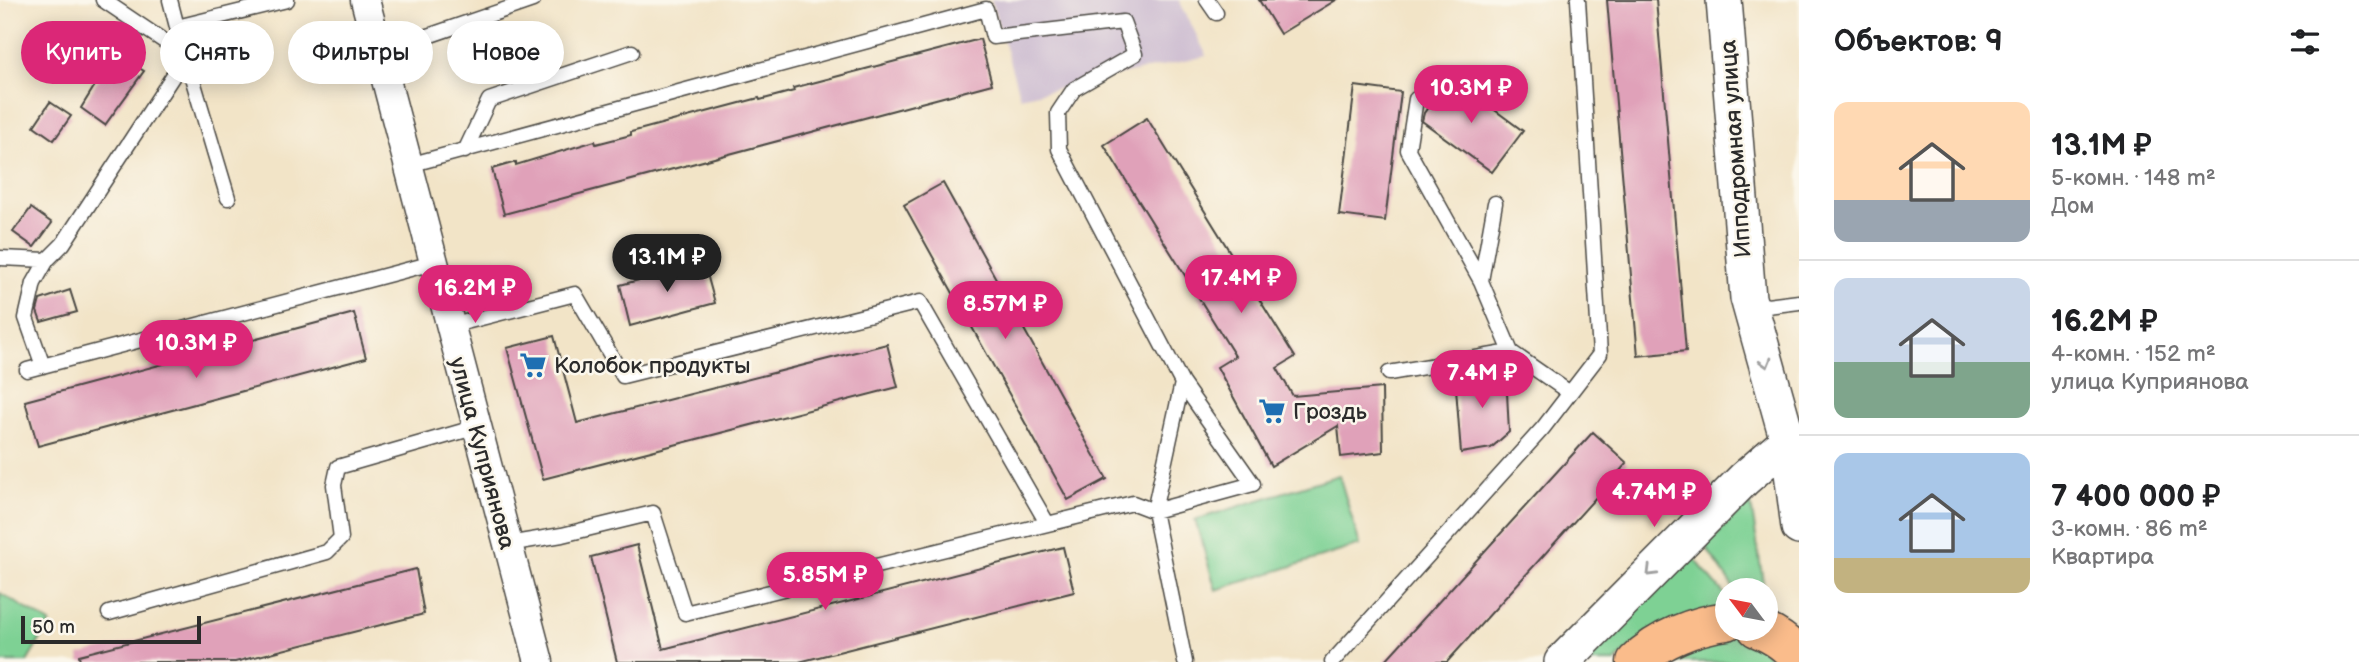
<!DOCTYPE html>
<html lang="ru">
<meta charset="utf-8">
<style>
:root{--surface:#fff;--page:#f6f6f6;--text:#202124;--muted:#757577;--line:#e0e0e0;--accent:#db2777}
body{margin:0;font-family:"Balsamiq Sans",sans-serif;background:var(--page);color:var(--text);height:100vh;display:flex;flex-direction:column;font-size:26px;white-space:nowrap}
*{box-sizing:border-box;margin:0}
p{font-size:23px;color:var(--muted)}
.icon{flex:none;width:38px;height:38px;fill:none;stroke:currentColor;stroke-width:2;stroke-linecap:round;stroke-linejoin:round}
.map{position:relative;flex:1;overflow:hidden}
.panel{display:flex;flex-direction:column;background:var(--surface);width:560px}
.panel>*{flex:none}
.guide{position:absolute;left:21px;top:21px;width:665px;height:63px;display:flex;gap:14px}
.needle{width:46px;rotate:302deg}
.buttons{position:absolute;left:1715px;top:578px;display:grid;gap:14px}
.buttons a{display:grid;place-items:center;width:63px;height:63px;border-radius:50%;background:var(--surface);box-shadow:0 4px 18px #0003;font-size:35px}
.scale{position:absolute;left:21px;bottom:18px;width:180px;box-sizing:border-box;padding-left:7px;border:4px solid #2b2b2b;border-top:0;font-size:19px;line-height:24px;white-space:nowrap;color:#2b2b2b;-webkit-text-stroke:5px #fbf7ec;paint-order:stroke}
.price{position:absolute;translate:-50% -60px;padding:0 16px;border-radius:24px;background:var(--accent);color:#fff;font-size:23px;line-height:46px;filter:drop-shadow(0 2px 4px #0008)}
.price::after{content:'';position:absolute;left:50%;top:42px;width:21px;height:16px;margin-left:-10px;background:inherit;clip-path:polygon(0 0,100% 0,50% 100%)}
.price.active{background:#222;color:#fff}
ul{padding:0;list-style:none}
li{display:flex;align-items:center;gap:21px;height:175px;padding:0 35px}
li+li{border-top:2px solid var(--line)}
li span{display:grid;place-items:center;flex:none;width:196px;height:140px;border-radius:14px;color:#555}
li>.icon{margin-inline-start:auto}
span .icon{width:84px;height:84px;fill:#fffc;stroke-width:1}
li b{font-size:30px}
h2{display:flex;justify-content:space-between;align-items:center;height:84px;padding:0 35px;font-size:30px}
.tag{padding:0 24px;border-radius:32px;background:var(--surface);box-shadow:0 4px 18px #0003;font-size:24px;line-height:63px}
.tag.active{background:var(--accent);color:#fff}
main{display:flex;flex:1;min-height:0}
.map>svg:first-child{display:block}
.industrial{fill:#cebed1}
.green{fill:#7ed194;stroke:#547e60;stroke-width:2}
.building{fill:#e0a1b9}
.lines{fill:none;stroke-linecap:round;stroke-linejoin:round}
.service-casing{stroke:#494742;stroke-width:17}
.minor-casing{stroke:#494742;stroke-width:31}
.tertiary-casing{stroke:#494742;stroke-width:38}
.primary-casing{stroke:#494742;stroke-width:41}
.service{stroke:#fff;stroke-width:14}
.minor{stroke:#fff;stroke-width:28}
.tertiary{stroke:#fff;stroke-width:35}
.primary{stroke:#fabc8b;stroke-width:38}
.oneway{stroke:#a0a0a0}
.labels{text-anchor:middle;stroke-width:5;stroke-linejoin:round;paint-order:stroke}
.street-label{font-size:23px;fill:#2b2b2b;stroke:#fbf7ec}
.poi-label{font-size:23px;fill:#2b2b2b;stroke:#fbf7ec;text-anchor:start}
</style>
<main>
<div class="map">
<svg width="1799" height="662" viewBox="0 0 1799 662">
<rect width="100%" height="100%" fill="#fbf7ec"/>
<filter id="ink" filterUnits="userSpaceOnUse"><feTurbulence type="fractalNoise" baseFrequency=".0143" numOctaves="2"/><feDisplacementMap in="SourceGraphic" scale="14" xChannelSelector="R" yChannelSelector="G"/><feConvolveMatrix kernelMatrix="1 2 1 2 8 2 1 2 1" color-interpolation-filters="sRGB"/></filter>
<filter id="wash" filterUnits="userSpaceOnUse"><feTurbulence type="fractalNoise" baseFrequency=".00686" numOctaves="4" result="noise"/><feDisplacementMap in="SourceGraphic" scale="28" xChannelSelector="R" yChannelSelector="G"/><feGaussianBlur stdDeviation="1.57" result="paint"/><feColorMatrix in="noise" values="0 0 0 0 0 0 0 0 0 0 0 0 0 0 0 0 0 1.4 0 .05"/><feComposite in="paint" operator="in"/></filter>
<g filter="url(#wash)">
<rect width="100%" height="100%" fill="#f2e4c7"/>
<path class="industrial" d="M991,0H1179L1207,56L1020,97Z"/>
<path class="green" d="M1339,475L1360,545L1216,590L1195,520Z
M1744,504H1751L1764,588L1735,590L1706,547Z
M1688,551L1727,597V605L1633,645L1615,662H1576Z
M0,593L50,623L27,662H0Z
M1732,635C1751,638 1762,646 1773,662H1661L1679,651Z"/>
<g id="blocks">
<path class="building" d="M1259,0H1336L1280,34Z
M1607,0H1656L1686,351L1638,356Z
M66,23L83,35L64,60L47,47Z
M980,39L992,84L504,214L492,169L516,162V165L595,141L596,144L631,135V132L759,98L760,100L794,91L793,88Z
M115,53L144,71L105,125L81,108Z
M1450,77L1523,131L1492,172L1422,121L1424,113Z
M1355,86L1401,92L1385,221L1339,215Z
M50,102L71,116L54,140L34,126Z
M1147,118L1295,357L1277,368L1293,396L1382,388L1383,452L1341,457L1338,426L1271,466L1217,367L1235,356L1104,145Z
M943,183L1107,479L1068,500L904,205Z
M31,208L52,223L34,247L13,232Z
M704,263L715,303L630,326L620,285Z
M70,290L77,312L41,322L37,311L40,300Z
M354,313L366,358L38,446L25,401Z
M554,336L577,423L887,344L898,387L543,479L507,348Z
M1506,373L1509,432L1491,448L1461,453L1455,375Z
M1593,432L1627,463L1447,662H1384Z
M637,545L663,649L1063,547L1074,592L799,662H617L591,557Z
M416,569L424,614L235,662H80L79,655Z"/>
</g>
</g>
<g filter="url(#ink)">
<use href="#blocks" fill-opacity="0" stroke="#494742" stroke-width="2"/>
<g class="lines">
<defs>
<path id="service" d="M170,0L177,27L287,0
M1207,0L1216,13
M177,27L228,198
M377,47L428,36L533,0
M1416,99L1408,150L1481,281
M465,151L489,100L632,52
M409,165L986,9L993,37L1123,22L1135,54L1074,89L1058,113L1059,149L1182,383L1253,484L1154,511L1185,662
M1495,203L1481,281L1511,352
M0,258L47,260L63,244L186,56L103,0
M1752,301L1767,306L1799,302
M450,326L575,294L623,376L920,302L1047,523
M43,366L26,318L34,283L47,260
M27,370L433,263
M1389,373L1511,352L1570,393
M508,544L562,535L653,513L685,613L1133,503L1154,511L1182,383
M109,613L327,552L341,538L334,485L338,467L477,427
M1332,662L1543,428L1600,354L1578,0"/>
<path id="minor" d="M365,0L539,662"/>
<path id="tertiary" d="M1724,0L1748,298L1788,441L1799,527
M1562,662L1744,479L1788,441L1799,438"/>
<path id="primary" d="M1757,628C1774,635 1790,644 1799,660
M1636,662C1658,639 1696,625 1727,621"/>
</defs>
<use href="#service" class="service-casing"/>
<use href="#minor" class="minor-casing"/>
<use href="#tertiary" class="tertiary-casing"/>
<use href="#primary" class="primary-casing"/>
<use href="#service" class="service"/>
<use href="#minor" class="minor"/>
<use href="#tertiary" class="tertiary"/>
<use href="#primary" class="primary"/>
</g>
<defs><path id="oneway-chevron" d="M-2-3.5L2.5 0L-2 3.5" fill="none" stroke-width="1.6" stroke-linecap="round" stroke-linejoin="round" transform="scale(1.75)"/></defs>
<g class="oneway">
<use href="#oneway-chevron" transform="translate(1766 363) rotate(74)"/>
<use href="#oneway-chevron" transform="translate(1651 572) rotate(135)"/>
</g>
</g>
<defs>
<symbol id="supermarket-bare" viewBox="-9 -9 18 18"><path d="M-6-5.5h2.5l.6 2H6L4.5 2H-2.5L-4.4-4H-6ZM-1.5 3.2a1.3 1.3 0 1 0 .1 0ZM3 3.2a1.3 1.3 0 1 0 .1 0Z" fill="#1f6fb2" stroke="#fbf7ec" stroke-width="2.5" paint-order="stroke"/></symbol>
</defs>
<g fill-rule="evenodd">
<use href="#supermarket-bare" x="514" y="346" width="38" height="38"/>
<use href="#supermarket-bare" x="1253" y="392" width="38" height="38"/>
</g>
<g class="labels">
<g class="street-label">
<text transform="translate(1735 149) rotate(-94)" y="8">Ипподромная улица</text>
<text transform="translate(483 453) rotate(75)" y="8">улица Куприянова</text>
</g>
<g class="poi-label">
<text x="554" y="373">Колобок продукты</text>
<text x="1293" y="419">Гроздь</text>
</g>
</g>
</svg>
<div class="buttons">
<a><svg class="needle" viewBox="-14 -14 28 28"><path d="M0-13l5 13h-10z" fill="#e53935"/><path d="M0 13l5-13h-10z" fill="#757577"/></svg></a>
</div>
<div class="scale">50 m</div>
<b class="price" style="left:1471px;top:125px">10.3M ₽</b>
<b class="price active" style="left:667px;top:294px">13.1M ₽</b>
<b class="price" style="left:1241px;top:315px">17.4M ₽</b>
<b class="price" style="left:475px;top:325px">16.2M ₽</b>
<b class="price" style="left:1005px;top:341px">8.57M ₽</b>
<b class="price" style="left:196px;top:380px">10.3M ₽</b>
<b class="price" style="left:1482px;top:410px">7.4M ₽</b>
<b class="price" style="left:1654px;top:529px">4.74M ₽</b>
<b class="price" style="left:825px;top:612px">5.85M ₽</b>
<div class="guide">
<a class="tag active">Купить</a>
<a class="tag">Снять</a>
<a class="tag">Фильтры</a>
<a class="tag">Новое</a>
</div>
</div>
<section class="panel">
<h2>Объектов: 9<svg class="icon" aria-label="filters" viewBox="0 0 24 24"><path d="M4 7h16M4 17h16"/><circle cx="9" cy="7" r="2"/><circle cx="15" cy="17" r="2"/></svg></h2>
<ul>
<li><span style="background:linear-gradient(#ffd9b3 70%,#9aa5b1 0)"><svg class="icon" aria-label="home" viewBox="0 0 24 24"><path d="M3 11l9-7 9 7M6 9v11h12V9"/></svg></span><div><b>13.1M ₽</b><p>5-комн. · 148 m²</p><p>Дом</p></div></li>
<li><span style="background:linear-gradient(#c9d6e8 60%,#7fa58c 0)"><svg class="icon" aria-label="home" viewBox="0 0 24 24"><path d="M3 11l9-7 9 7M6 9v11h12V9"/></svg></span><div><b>16.2M ₽</b><p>4-комн. · 152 m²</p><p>улица Куприянова</p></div></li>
<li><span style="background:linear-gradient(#a9c7e8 75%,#c2b280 0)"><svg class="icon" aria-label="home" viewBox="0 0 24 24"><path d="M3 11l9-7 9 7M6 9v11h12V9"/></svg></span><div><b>7 400 000 ₽</b><p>3-комн. · 86 m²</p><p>Квартира</p></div></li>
</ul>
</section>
</main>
